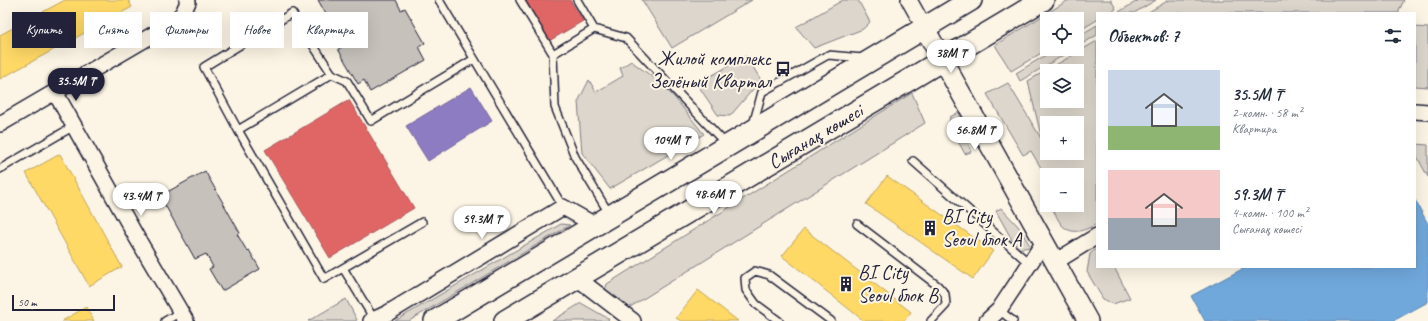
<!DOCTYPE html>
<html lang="ru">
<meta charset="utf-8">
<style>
:root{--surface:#fff;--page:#f2f2f3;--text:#1f2937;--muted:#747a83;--accent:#22223b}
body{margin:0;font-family:Caveat,sans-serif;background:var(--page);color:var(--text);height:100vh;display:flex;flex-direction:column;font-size:15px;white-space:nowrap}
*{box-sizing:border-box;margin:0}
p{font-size:13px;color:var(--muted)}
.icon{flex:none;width:22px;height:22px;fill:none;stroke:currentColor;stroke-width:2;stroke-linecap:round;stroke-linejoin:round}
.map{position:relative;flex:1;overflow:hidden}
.panel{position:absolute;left:1096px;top:12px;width:320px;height:256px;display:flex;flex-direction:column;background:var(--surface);border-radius:0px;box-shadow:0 4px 16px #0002}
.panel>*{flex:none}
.top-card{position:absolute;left:12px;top:12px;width:380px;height:36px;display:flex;gap:8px}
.tools{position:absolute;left:1040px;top:12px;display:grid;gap:8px}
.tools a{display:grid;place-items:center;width:44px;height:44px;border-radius:0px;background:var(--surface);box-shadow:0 4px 16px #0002;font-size:20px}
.scale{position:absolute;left:12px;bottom:10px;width:103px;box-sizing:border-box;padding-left:4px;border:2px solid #22223b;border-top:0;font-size:11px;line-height:14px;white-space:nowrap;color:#22223b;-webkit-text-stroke:3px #fcf5e5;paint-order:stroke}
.price{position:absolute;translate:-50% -34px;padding:0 9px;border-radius:14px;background:#fff;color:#222;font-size:13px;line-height:26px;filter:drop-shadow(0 1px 2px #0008)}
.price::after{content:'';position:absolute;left:50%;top:24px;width:12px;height:9px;margin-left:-6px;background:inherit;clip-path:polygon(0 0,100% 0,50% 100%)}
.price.selected{background:var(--accent);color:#fff}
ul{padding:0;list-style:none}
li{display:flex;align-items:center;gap:12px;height:100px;padding:0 12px}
li span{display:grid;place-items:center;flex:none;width:112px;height:80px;border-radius:0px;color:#555}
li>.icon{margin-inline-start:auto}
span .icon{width:48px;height:48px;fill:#fffc;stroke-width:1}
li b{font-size:17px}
h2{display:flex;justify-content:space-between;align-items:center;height:48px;padding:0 12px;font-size:17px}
.pill{padding:0 14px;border-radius:0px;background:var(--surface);box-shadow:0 4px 16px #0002;font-size:14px;line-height:36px}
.pill.selected{background:var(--accent);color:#fff}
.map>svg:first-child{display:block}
.green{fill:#dcd6cc;stroke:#7f7c84;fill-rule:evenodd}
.homes{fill:#ffd966;stroke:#bda259}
.shops{fill:#e06666;stroke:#a75259}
.offices{fill:#8e7cc3;stroke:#6e619a}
.schools{fill:#6fa8dc;stroke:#5880ac}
.building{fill:#c6c1bb;stroke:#22223b}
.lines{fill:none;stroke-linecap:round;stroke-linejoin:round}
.service-casing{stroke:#22223b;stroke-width:10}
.minor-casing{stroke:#22223b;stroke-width:18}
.tertiary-casing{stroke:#22223b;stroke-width:22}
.secondary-casing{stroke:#22223b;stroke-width:24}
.service{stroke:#fcf5e5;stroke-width:7}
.minor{stroke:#fcf5e5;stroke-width:15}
.tertiary{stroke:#fcf5e5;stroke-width:19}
.secondary{stroke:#fcf5e5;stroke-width:21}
.labels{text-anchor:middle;stroke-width:4;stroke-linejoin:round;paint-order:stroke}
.poi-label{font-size:20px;fill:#22223b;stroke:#fcf5e5;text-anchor:start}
.street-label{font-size:20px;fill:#22223b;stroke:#fcf5e5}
</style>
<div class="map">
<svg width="1428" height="321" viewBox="0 0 1428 321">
<rect width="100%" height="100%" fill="#fcf5e5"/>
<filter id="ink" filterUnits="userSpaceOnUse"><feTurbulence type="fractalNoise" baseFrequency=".025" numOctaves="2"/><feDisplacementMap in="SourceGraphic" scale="8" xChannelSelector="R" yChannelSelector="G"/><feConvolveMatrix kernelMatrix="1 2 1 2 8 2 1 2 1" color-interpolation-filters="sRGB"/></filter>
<g filter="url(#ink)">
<path class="green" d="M642,0H752L672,48Z
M843,0H858L870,22L863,29L814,48L796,27Z
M1071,0H1111L1116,9L1110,13H1097V20L1077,32V19H1047V49H1048L1011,71L995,45L1067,1Z
M1139,0H1156L1134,13H1117Z
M1169,0H1404L1399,11V13H1147Z
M1097,25V35L1077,47V37Z
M1415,27L1428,28V87L1415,86Z
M1097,41V224C1087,229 1074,236 1064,227C1059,224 1054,210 1050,205H1077V175H1047V178L1031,151L1023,155L987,94L1008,83L1042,140L1028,81ZM1047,71H1077V101H1047ZM1047,123H1077V153H1047Z
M1056,49H1074L1020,81L1016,73Z
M746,56L761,80L730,116L718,115L697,84Z
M631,61L658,81L674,97L704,134L610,189L582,153L578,102L589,80L596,92L623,76L620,68Z
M912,93L925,123L627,309L605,290L607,284Z
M959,112L971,152L965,154L949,125L950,117Z
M1415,144L1428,145V177L1415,153Z
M1001,208L1018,226L1031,247L1017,249L996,211Z
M561,224L570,225L409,321H395Z
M1097,248V267H1114L1130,298L1113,304L1103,299L1087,272L1090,254Z
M346,299L357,320L355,321H308Z
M581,303L609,319L607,321H552Z"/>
<path class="homes" d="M65,0H128L132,7L0,79V35Z
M60,154L122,267L89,286L26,173Z
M887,176L993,251L973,279L866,204Z
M804,229L911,312L904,321H864L782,256Z
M698,290L738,321H681L676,318Z
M86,307L94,321H62Z"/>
<path class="shops" d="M525,0H570L583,21L549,41Z
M349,100L414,208L330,258L265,150Z"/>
<path class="offices" d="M471,87L492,121L428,161L406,126Z"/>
<path class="schools" d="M1415,200L1428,224V302L1393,321H1205L1191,296L1246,267H1415Z"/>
<path class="building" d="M318,0H396L401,10L405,8L425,43L419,47L426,60L370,92L364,80L358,84L338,49L344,46Z
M205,171L240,233L237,234L247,251L249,250L260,269L222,291L209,269L213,267L206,254L195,259L160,196Z"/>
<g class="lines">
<defs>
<path id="service" d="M439,0L563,207
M520,0L553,54
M577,0L594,29
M332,74L347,81L371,121L474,59
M753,125L762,92L828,55L863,58
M238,130L332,74L292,13L204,67L238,130L324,279L422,222
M913,161L1030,264
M0,169L74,126
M610,215L575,157L555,107L553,54L594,29L626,38L726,144
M857,224L938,286L945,294L946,305L931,321
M343,268L374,319
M999,310L1013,321
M165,321L181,312
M779,321L756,304L746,290L745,278L755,271L769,275L831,321"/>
<path id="minor" d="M909,0L924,27
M55,92L137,238L186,321
M1415,111L1428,112
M0,124L173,23L183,13L188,2L187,0
M1055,262L1097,236
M577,278L633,321
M371,321L388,313L563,207L595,225
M987,321L999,310L1044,242"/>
<path id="tertiary" d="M924,27L1088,321"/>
<path id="secondary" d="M435,321L971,0
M505,321L1043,0"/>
</defs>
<use href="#service" class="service-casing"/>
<use href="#minor" class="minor-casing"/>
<use href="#tertiary" class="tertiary-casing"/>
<use href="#secondary" class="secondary-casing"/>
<use href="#service" class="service"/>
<use href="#minor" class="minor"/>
<use href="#tertiary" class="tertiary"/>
<use href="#secondary" class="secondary"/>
</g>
</g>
<defs>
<symbol id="bus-bare" viewBox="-9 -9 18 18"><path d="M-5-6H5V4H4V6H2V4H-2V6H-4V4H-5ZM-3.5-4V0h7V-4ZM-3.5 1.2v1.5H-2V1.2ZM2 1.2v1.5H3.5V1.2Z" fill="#22223b" stroke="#fcf5e5" stroke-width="2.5" paint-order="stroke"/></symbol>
<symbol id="building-bare" viewBox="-9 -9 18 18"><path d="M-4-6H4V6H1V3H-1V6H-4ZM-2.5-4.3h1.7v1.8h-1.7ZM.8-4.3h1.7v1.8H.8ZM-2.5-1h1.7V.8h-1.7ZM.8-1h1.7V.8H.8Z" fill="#22223b" stroke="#fcf5e5" stroke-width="2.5" paint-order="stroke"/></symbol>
</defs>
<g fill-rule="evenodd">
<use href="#bus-bare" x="772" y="58" width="22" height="22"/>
<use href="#building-bare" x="919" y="217" width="22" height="22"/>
<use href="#building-bare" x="835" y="273" width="22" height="22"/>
</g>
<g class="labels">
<g class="poi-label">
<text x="771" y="65" text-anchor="end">Жилой комплекс<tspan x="771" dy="23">Зелёный Квартал</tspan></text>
<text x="942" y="223">BI City<tspan x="942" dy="23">Seoul блок A</tspan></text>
<text x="858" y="279">BI City<tspan x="858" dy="23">Seoul блок B</tspan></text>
</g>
<g class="street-label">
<text transform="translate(815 136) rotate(-31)" y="7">Сығанақ көшесі</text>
</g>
</g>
</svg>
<div class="tools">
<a><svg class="icon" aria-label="locate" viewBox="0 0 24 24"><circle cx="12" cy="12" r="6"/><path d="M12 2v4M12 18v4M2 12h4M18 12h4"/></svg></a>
<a><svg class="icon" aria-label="layers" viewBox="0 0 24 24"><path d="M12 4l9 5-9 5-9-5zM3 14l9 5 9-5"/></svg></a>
<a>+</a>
<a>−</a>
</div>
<div class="scale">50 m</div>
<b class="price" style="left:951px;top:74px">38M ₸</b>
<b class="price selected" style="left:76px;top:102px">35.5M ₸</b>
<b class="price" style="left:975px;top:151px">56.8M ₸</b>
<b class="price" style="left:671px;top:161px">104M ₸</b>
<b class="price" style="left:714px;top:215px">48.6M ₸</b>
<b class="price" style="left:141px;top:217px">43.4M ₸</b>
<b class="price" style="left:482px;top:240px">59.3M ₸</b>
<div class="top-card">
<a class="pill selected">Купить</a>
<a class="pill">Снять</a>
<a class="pill">Фильтры</a>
<a class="pill">Новое</a>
<a class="pill">Квартира</a>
</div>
<section class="panel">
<h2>Объектов: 7<svg class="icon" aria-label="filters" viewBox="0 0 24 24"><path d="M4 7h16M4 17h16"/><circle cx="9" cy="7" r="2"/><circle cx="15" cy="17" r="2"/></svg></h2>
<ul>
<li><span style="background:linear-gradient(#c9d6e8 70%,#8fb573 0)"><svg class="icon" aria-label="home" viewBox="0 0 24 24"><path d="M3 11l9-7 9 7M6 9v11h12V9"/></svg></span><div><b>35.5M ₸</b><p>2-комн. · 58 m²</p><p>Квартира</p></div></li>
<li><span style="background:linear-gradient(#f6c9c9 60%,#9aa5b1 0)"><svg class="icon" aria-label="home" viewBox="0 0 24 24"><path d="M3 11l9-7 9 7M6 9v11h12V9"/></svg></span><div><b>59.3M ₸</b><p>4-комн. · 100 m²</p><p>Сығанақ көшесі</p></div></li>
</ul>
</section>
</div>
